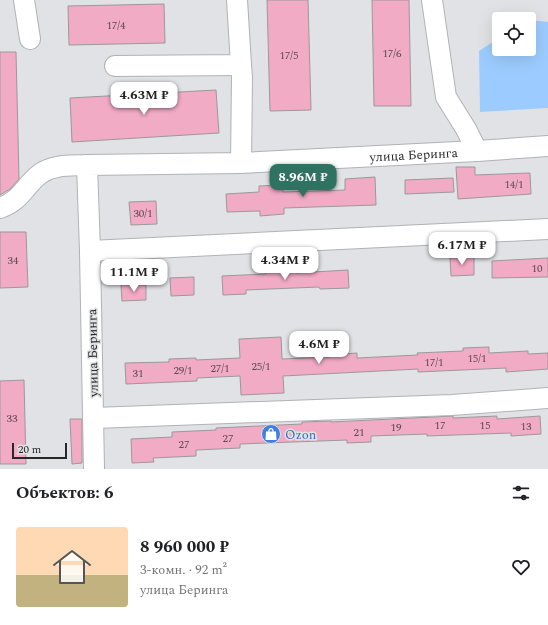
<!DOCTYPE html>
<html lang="ru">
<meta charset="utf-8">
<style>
:root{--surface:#fff;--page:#f2f2f2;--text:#202124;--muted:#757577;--line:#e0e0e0;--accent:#307261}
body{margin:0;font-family:Spectral,serif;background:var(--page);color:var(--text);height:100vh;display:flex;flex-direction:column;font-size:15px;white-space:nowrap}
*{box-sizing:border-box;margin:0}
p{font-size:13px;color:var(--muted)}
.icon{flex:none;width:22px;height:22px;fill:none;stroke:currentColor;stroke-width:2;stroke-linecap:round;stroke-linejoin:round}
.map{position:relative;height:469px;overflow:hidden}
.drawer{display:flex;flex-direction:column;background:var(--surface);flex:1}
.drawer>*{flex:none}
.fabs{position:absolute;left:492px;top:12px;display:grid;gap:8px}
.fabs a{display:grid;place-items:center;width:44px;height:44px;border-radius:4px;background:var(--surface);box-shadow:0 4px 16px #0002;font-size:20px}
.scale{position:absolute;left:12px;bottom:10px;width:55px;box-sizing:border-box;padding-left:4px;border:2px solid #282829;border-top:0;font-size:11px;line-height:14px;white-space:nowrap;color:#282829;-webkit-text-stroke:3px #e0e2e5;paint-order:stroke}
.price{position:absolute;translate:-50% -34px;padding:0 9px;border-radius:8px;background:#fff;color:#222;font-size:13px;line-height:26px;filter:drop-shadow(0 1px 2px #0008)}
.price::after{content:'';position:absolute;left:50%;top:24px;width:12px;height:9px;margin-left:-6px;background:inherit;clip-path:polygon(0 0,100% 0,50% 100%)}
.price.selected{background:var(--accent);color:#fff}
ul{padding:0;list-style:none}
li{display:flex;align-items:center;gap:12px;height:100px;padding:0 16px}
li+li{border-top:1px solid var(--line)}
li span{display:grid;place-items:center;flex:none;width:112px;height:80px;border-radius:4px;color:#555}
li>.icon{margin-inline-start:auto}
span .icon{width:48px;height:48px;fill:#fffc;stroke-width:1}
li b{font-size:17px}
h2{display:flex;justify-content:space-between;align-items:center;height:48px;padding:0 16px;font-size:17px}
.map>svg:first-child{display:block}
.water{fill:#9cccff}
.building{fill:#f1abc4;stroke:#9c9899}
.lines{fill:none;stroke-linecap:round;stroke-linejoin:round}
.minor-casing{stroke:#b1b2b5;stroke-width:22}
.minor{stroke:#fff;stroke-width:20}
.labels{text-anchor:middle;stroke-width:3;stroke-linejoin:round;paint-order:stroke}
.number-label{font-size:11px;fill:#5a4950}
.street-label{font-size:13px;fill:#282829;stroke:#e0e2e5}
.shop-label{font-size:13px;fill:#366cbe;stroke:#e0e2e5;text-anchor:start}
</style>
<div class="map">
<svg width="548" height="469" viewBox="0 0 548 469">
<rect width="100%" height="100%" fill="#e0e2e5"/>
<path class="water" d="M529,20L548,22V108L480,112L479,51L499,38V49H529Z"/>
<path class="building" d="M267,0H308L311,110L270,111Z
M372,0H409L411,106H374Z
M164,4L165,43L69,45L68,6Z
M0,52H16L19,179L10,189L0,195Z
M216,90L219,133L72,142L70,98Z
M456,167H475V175L530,173L531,194L458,199Z
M375,177L376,205L284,208V214L260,216V211L227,212L226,194L259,192V186L282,185L283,192L345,190V179Z
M453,178L454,192L405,194V180Z
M156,201L157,224L131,225L129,202Z
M0,232H26L28,287L0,288Z
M474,257V275L451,276L450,258Z
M548,258V277L492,278V261Z
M295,269L296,273L348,270L349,288L320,289L319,287L246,290V294L223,295L222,276L266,274V270Z
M194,277V295L171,296L170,278Z
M121,285H146V300L122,301Z
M281,337L282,359L330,357V355L357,353V358L418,355L417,353L463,351V348L489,347V353L528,351V354L548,353V369L506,372V368L418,372V369L283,376L284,393L241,395L240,376L197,378V381L126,384L125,363L169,362V359L196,358V360L240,358L239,339Z
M24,380L26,464H0V381Z
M453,416V418L497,416V419L540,416L541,434L511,436V433L427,436V434L371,436V442L347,443V440L240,444V448L196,450V456L153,458L154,462L132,463L131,439L172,437V432L216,430V428L302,424V422L331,421V422Z
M70,419H82V463L72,464Z"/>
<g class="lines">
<defs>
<g id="minor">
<path d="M24,0L30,39"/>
<path d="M432,0L446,97L466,129L477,151"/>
<path d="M241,65L242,77L241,163"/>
<path d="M115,66L241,65L237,0"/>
<path d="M0,208C22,200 24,186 40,174C53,164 72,166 87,165"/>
<path d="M90,251L548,229"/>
<path d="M94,418L452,405L548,398"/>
<path id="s1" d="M94,469L90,251L87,165L241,163L477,151L548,146"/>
</g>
</defs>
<use href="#minor" class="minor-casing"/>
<use href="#minor" class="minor"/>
</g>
<defs>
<symbol id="shop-disc" viewBox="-11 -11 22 22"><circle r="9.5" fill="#3f7fe0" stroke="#e0e2e5"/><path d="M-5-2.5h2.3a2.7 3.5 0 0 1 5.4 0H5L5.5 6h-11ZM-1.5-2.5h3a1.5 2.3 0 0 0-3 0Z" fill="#fff"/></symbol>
</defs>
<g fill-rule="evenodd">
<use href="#shop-disc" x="260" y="423" width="22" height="22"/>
</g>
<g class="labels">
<g class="number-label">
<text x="116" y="29">17/4</text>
<text x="392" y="57">17/6</text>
<text x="289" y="59">17/5</text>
<text x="514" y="188">14/1</text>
<text x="143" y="217">30/1</text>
<text x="13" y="264">34</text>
<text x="537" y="272">10</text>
<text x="477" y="362">15/1</text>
<text x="434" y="366">17/1</text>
<text x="261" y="370">25/1</text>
<text x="220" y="372">27/1</text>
<text x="183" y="374">29/1</text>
<text x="138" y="377">31</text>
<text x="12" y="422">33</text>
<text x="440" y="429">17</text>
<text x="485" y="429">15</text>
<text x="526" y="430">13</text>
<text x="396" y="431">19</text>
<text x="359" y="436">21</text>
<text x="228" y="442">27</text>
<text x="184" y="448">27</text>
</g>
<g class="street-label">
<text dy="5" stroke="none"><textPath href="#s1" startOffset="631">улица Беринга</textPath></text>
<text transform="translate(92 353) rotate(-91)" y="5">улица Беринга</text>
</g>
<g class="shop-label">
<text x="285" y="439">Ozon</text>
</g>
</g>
</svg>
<div class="fabs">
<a><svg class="icon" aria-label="locate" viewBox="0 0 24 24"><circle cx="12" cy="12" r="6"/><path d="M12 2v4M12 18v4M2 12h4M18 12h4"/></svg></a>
</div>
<div class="scale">20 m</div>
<b class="price" style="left:144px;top:116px">4.63M ₽</b>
<b class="price selected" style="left:303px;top:198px">8.96M ₽</b>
<b class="price" style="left:462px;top:266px">6.17M ₽</b>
<b class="price" style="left:285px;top:281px">4.34M ₽</b>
<b class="price" style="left:134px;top:293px">11.1M ₽</b>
<b class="price" style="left:319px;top:365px">4.6M ₽</b>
</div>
<section class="drawer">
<h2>Объектов: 6<svg class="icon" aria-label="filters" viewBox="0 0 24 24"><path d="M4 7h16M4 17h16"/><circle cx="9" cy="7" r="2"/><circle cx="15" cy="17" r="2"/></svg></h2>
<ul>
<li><span style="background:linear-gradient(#ffd9b3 60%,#c2b280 0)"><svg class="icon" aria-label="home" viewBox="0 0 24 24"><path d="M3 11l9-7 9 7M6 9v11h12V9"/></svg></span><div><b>8 960 000 ₽</b><p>3-комн. · 92 m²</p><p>улица Беринга</p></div><svg class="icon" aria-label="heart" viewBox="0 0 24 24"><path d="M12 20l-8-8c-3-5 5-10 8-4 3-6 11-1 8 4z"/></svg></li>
</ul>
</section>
